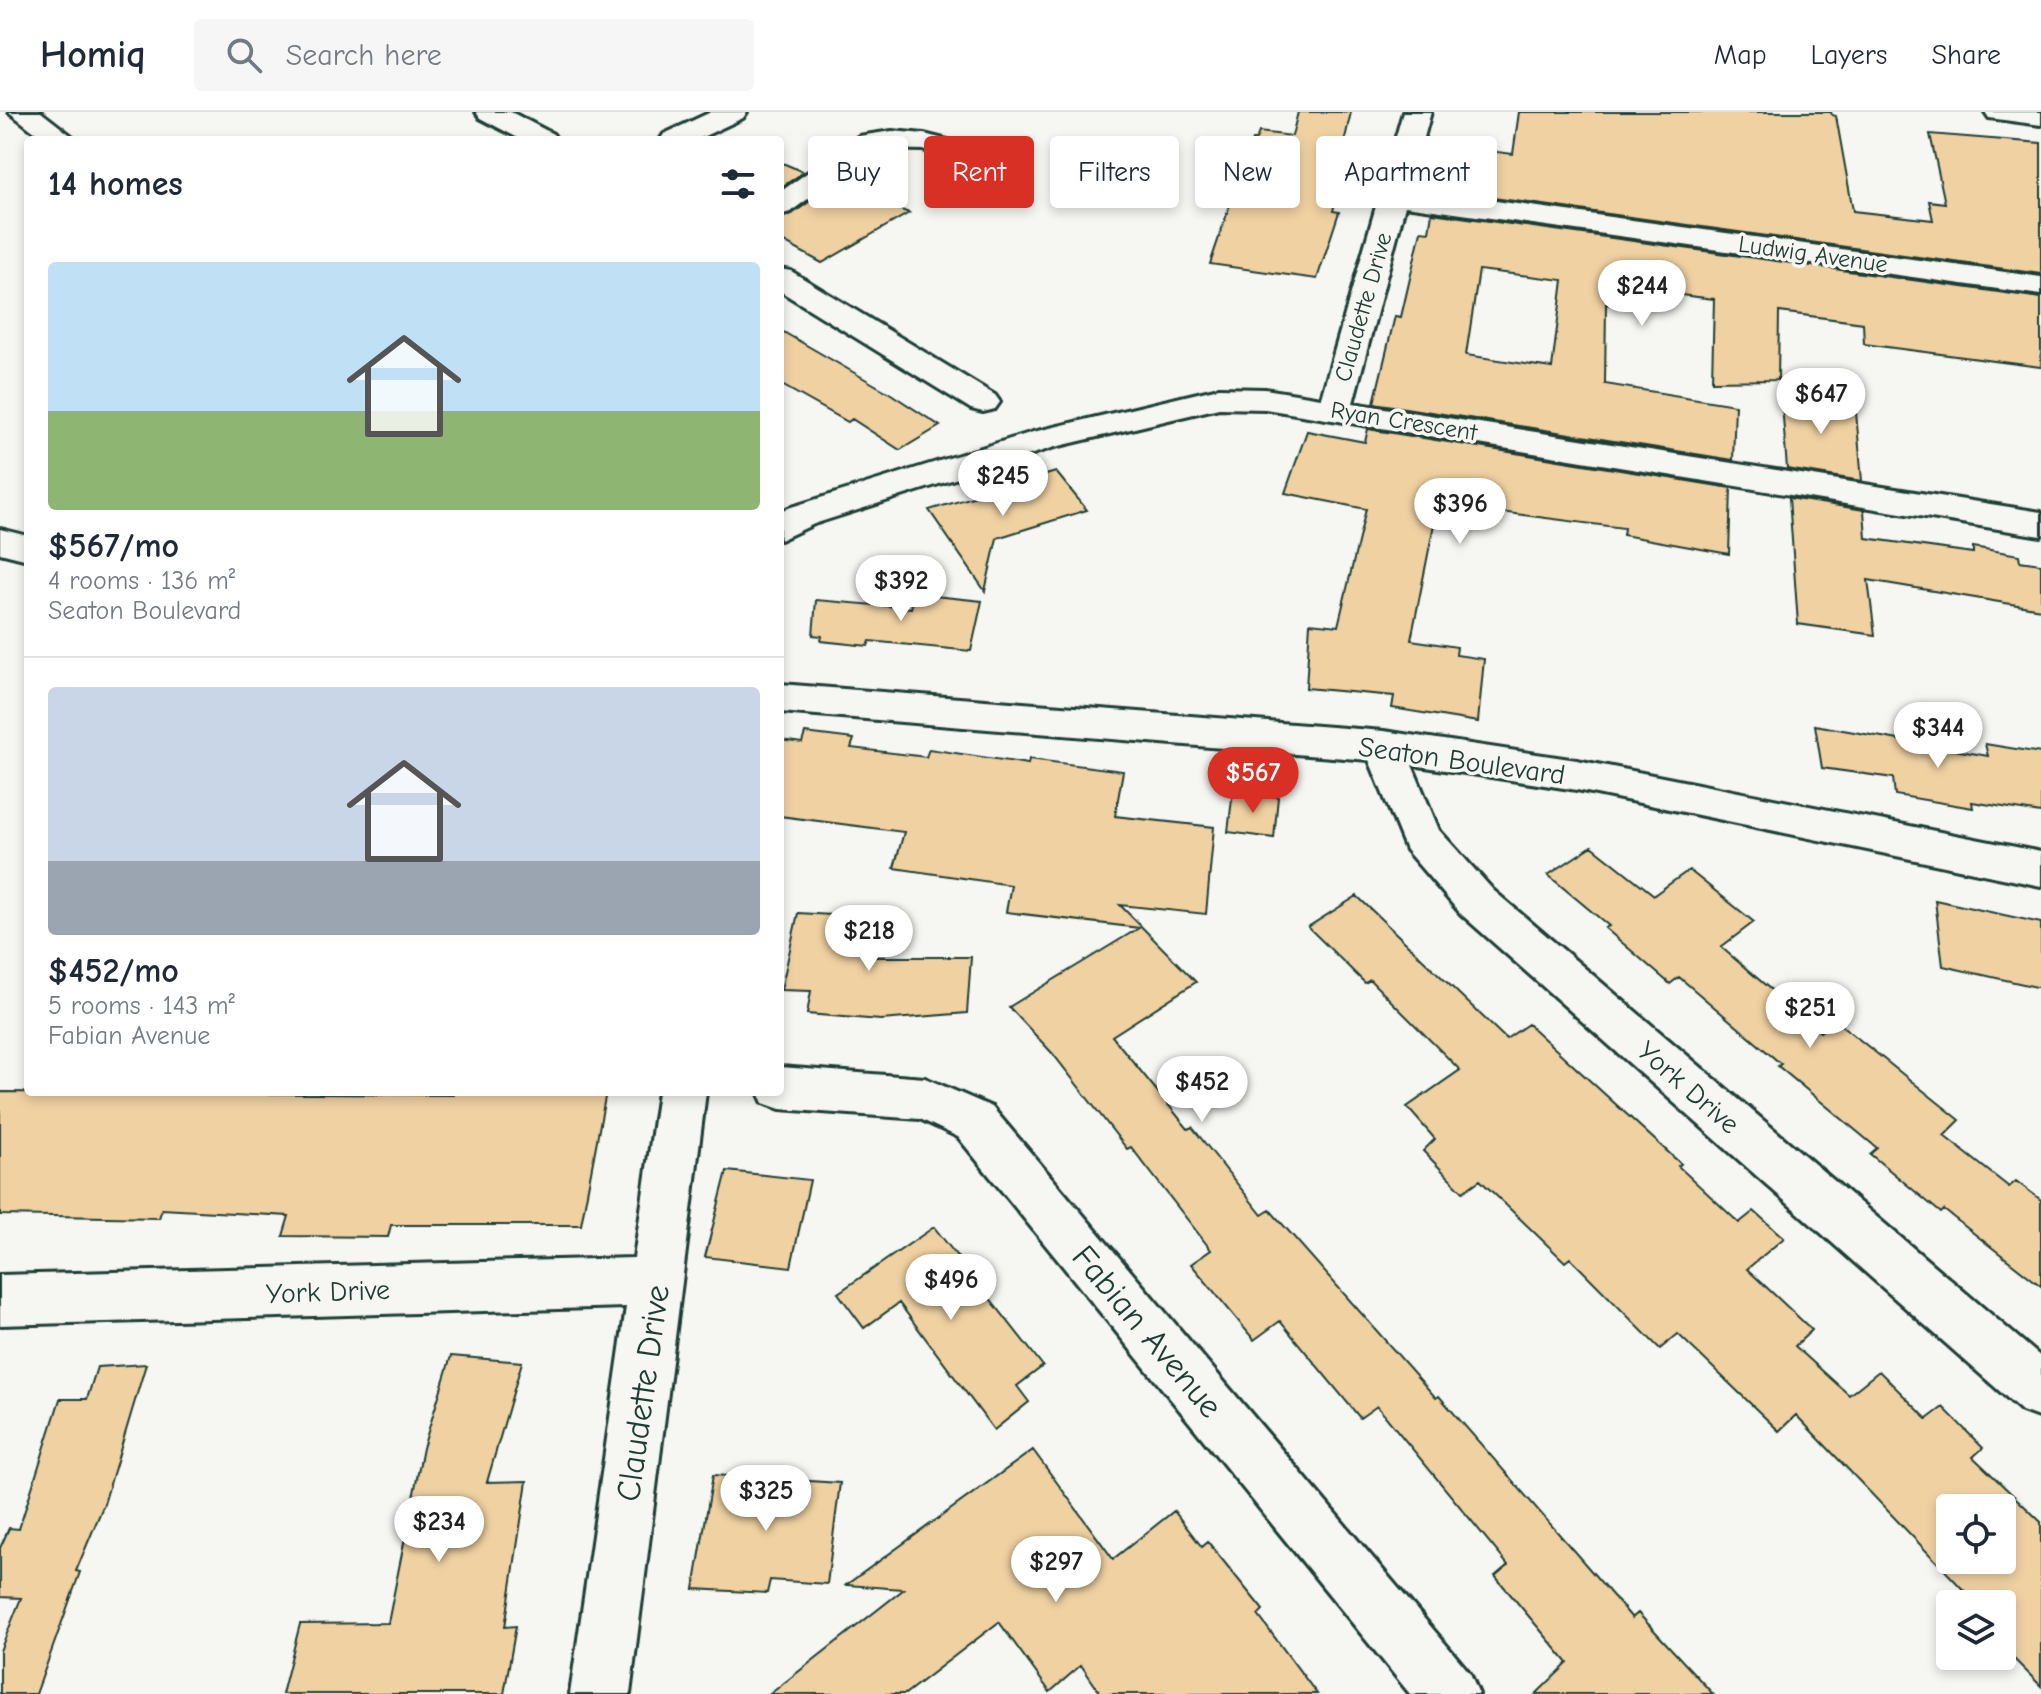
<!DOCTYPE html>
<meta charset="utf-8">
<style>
:root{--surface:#fff;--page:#f6f6f7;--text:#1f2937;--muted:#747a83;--line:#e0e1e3;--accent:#d93025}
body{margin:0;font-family:"Comic Neue",sans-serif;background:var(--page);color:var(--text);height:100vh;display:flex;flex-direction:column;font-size:30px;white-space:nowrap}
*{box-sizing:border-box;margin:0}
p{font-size:26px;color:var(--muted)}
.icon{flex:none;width:44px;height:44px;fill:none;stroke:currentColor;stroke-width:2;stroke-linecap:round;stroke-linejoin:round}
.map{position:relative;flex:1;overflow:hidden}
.panel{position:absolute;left:24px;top:24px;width:760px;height:960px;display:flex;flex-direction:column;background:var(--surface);border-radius:8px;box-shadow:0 4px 12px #0003}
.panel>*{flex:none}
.top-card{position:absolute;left:808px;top:24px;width:760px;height:72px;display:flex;gap:16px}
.buttons{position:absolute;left:1936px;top:1382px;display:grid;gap:16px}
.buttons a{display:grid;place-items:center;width:80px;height:80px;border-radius:8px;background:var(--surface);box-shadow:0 4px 12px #0003;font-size:40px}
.price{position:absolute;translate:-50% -68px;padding:0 18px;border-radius:28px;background:#fff;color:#222;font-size:26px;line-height:52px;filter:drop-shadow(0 2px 4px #0008)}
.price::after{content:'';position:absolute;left:50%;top:48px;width:24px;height:18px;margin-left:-12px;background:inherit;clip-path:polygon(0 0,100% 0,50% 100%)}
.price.on{background:var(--accent);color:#fff}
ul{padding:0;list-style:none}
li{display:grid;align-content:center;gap:16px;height:424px;padding:0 24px}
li+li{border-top:2px solid var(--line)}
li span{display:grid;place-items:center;height:248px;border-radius:8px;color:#555}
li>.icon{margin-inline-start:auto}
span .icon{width:144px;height:144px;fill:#fffc;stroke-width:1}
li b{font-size:34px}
h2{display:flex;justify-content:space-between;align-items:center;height:96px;padding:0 24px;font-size:34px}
.chip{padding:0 28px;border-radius:8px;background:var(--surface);box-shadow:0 4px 12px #0003;font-size:28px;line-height:72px}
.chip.on{background:var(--accent);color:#fff}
header{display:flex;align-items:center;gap:48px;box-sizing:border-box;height:112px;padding:0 40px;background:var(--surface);border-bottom:2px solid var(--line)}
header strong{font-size:38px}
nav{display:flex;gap:44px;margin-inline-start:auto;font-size:28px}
.search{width:560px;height:72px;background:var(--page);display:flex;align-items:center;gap:20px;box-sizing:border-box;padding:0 28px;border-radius:8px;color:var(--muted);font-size:30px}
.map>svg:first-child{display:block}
.building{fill:#f0d1a2;stroke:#1f3d34;stroke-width:2;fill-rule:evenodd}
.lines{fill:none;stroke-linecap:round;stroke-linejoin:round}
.street-casing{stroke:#1f3d34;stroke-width:6}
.street{fill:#f6f6f2;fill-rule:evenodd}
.labels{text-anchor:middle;stroke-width:7;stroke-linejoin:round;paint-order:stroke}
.far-street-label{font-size:24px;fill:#1f3d34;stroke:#f6f6f2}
.street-label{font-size:28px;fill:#1f3d34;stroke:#f6f6f2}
.near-street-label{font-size:34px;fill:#1f3d34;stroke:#f6f6f2}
</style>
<header>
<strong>Homiq</strong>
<div class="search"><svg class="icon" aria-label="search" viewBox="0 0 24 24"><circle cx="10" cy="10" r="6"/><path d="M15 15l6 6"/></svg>Search here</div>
<nav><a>Map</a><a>Layers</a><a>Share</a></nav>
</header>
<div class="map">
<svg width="2041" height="1582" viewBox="0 0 2041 1582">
<rect width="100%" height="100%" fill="#f6f6f2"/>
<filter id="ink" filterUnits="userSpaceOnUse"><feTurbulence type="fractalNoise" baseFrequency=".0125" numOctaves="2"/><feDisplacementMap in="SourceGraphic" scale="16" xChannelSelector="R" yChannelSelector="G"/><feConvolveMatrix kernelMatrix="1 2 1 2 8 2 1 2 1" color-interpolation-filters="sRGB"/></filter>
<g filter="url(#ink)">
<path class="building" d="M1298,0H1351L1344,31H1348L1339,63H1342L1333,99L1339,100L1317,167L1210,152L1252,28H1256L1259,20L1292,24Z
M1519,0H1831L1832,3L1836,4L1853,99L1933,108L1929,89L1945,91L1930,22L2041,31V162L1435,78L1438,56H1445L1448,34L1513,42Z
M780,50L804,60L780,76Z
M834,72L909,101L822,151L780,128V106L792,102Z
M1432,101L2041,186V255L1864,232L1863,211L1779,200L1778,268L1712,269L1714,187L1621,176L1620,194L1606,192L1605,272L1735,293L1733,348L1374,291L1395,204L1401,205L1421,119L1429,120ZM1479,158L1563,168L1552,256L1466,243Z
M780,218L891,282L940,314L900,338L852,307L848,310L780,272Z
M1781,279L1855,289L1862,369L1787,357Z
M1368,317L1731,376L1729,442L1623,423L1624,416L1438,392L1411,528L1457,535L1456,543L1484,547L1478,610L1392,596L1394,584L1306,576L1310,511L1338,514L1366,397L1285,381L1307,319L1365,330Z
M1056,360L1087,398L997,426L985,479L929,398Z
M1789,386L1864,398L1866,426L1973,441V435L2019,443L2020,449L2041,452V497L1868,468L1875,523L1798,512Z
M915,482L982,489L971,539L870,529L868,534L821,529L822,524L813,523L816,488L911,496Z
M1815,613L1988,644L1985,632L2041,641V701L1972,690L1973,696L1895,683L1893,666L1822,656Z
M805,621L854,627L851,636L926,645L929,637L1028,652L1029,647L1123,659L1115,704L1214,715L1206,802L1120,793L1196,870L1112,924L1188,1017L1192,1015L1262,1103L1270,1098L1436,1286L1439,1284L1632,1506L1638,1501L1713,1582H1536L1568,1551L1495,1464L1508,1453L1377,1294L1360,1306L1280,1209L1254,1228L1191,1152L1211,1138L1131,1035L1127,1037L1053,942L1009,895L1139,816L1006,800L1011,773L894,756L904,720L780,704V628L802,631Z
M1233,679L1278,685L1274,726L1228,720Z
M1592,734L1654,783L1689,758L1754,810L1721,835L1820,920L1835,908L1960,1008L1944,1024L2009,1075L2016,1069L2041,1088V1174L1944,1098L1941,1101L1870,1042L1877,1036L1778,954L1781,952L1679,865L1670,872L1605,816L1609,814L1548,763Z
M1357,784L1506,927L1528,912L1681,1052L1678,1054L1739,1111L1754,1099L1784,1126L1747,1157L1812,1218L1795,1234L1849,1283L1879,1259L1927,1307L1943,1295L1983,1336L1973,1345L2041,1410V1574L2002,1535V1492H1977L1796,1303L1779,1319L1678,1222L1660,1237L1570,1146L1565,1150L1480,1068L1463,1080L1423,1039L1435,1027L1407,995L1460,958L1370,868L1365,871L1308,815ZM1950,1396H2002V1448H1950Z
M1935,788L2041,811V876L1943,854Z
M798,801L882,806L875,845H971L967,901L881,908L807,902L811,879L781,878Z
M0,980L453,983L454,980H606L581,1113H391L388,1125L283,1124L289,1104L162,1097L159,1106L0,1103Z
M727,1059L810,1068L791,1155L705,1145Z
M934,1115L1043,1254L1017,1274L1029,1290L994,1318L899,1191L864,1216L838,1181Z
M451,1244L522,1250L487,1370L527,1369L505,1515L516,1514L504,1582H282L300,1512L388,1511L423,1336Z
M146,1252L104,1392L76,1459L80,1460L36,1582H0V1539L21,1486L0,1485V1436L9,1416L19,1417L60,1287H87L97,1255Z
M1033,1338L1113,1447L1174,1399L1202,1435L1208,1430L1263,1498L1258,1503L1317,1582H1101L1081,1553L1050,1580L999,1510L905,1582H770L904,1477L846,1473Z
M713,1363L840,1371L827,1472L770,1468L767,1481L694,1477Z"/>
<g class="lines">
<defs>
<path id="street" d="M9,0H41L77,28H45Z
M476,0H511L553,22L557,28H522L480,6Z
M711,0H747L743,6L696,28H660L664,22Z
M1403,0H1431L1410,77L2041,165V183L1405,94L1353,291L2041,400V424L1265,297L1219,296L1055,335L814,412L780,428V401L788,396L1033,320L1219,276L1265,277L1321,286Z
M1985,0H2041V13L1989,6Z
M892,19L924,22L1007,43L1011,49L1007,55L997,58L923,38L877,37L790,100L780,103V80L859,24Z
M780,157L791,159L995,283L1000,290L995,297L983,300L971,297L780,179Z
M0,417L28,424V448L0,441Z
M780,572L1384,619L1577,648L2041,740V774L1577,678L1412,653L1439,718L1493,778L2041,1245V1306L2022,1299L1461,802L1406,738L1369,648L780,600Z
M780,955L925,966L992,995L1470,1561L1479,1582H1410L958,1025L920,1007L780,997L763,991L758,980H780Z
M658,980H706L630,1582H570L626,1195L0,1213V1163L634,1146Z"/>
</defs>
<use href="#street" class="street-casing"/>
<use href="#street" class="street"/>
</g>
</g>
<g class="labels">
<g class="far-street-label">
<text transform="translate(1813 142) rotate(8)" y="8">Ludwig Avenue</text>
<text transform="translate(1363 195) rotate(-74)" y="8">Claudette Drive</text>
<text transform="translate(1404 309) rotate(9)" y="8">Ryan Crescent</text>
</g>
<g class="street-label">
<text transform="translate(1462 648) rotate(8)" y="10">Seaton Boulevard</text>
<text transform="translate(1689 975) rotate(41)" y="10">York Drive</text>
<text transform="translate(328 1179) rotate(-2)" y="10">York Drive</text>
</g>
<g class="near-street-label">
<text transform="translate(1148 1219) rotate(50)" y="12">Fabian Avenue</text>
<text transform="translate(642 1281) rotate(-82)" y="12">Claudette Drive</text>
</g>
</g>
</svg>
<div class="buttons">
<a><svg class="icon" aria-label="locate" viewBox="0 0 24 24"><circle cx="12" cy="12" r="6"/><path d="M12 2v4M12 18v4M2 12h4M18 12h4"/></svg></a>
<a><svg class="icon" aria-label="layers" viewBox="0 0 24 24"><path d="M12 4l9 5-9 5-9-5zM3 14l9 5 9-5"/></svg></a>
</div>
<b class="price" style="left:1642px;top:216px">$244</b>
<b class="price" style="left:1821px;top:324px">$647</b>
<b class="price" style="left:1003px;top:406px">$245</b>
<b class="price" style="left:1460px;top:434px">$396</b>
<b class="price" style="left:901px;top:511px">$392</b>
<b class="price" style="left:1938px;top:658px">$344</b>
<b class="price on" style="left:1253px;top:703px">$567</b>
<b class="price" style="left:869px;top:861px">$218</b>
<b class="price" style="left:1810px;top:938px">$251</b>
<b class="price" style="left:1202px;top:1012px">$452</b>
<b class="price" style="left:951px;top:1210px">$496</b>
<b class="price" style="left:766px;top:1421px">$325</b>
<b class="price" style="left:439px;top:1452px">$234</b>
<b class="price" style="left:1056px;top:1492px">$297</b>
<div class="top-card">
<a class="chip">Buy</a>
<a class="chip on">Rent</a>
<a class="chip">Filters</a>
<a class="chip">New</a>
<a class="chip">Apartment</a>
</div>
<section class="panel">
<h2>14 homes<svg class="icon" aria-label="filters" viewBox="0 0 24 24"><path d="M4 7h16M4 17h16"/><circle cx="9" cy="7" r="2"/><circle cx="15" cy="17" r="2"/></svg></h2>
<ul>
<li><span style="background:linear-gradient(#bfe0f5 60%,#8fb573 0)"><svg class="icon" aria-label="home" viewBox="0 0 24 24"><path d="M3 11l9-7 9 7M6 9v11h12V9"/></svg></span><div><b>$567/mo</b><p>4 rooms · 136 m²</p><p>Seaton Boulevard</p></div></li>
<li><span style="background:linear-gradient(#c9d6e8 70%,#9aa5b1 0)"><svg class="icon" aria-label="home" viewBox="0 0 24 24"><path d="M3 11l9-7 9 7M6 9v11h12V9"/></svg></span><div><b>$452/mo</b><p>5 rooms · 143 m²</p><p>Fabian Avenue</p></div></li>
</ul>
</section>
</div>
